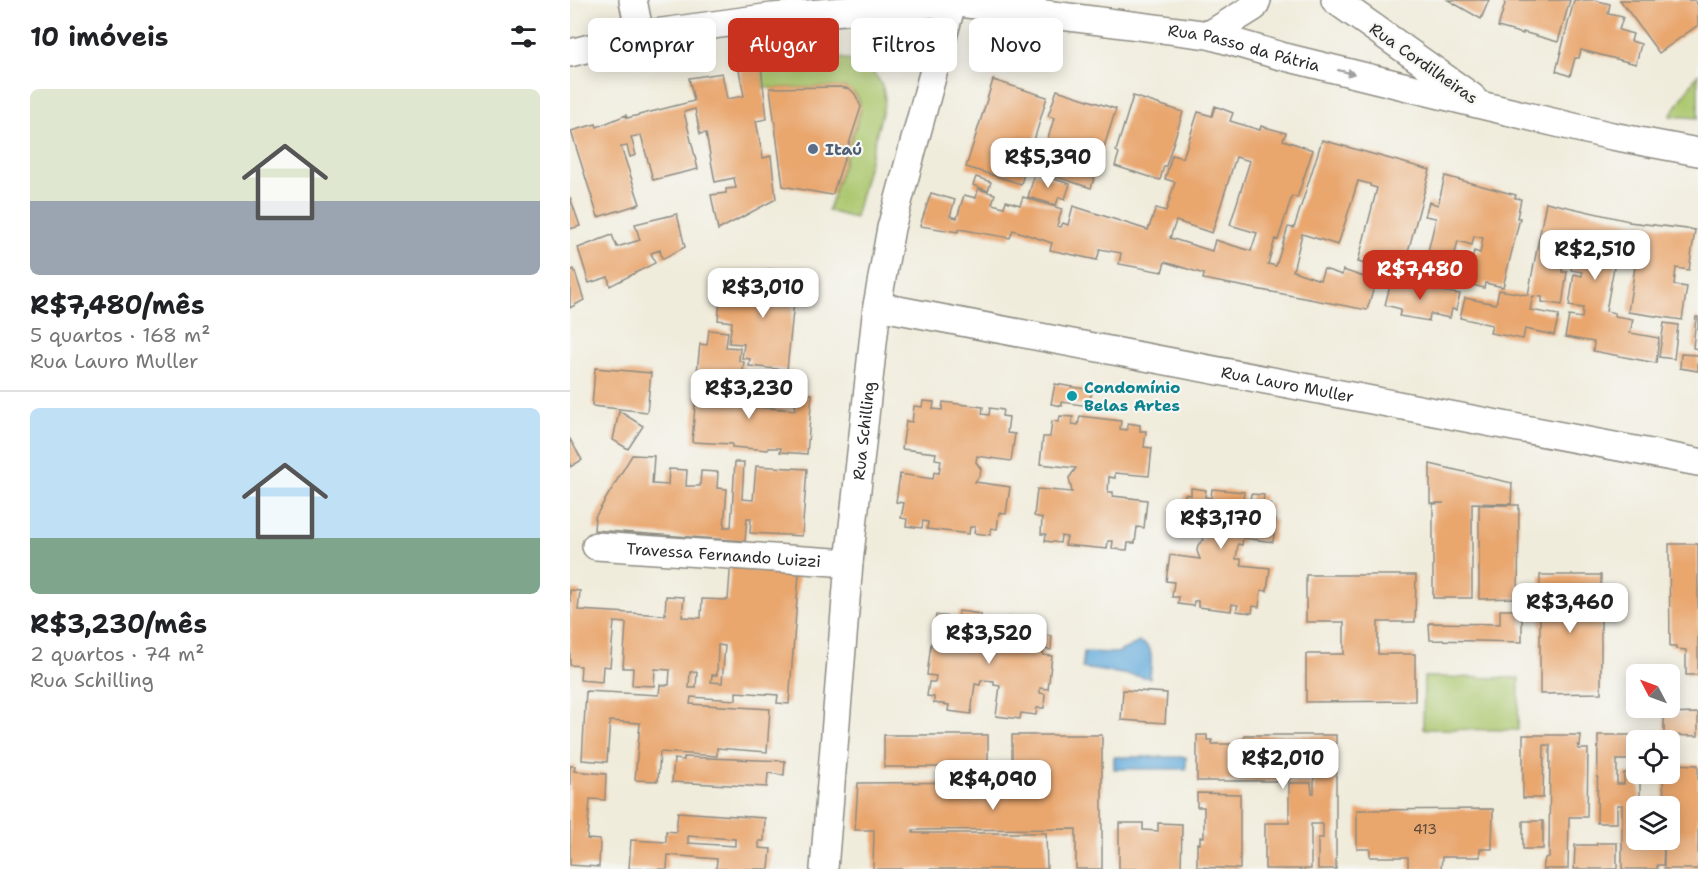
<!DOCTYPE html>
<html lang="pt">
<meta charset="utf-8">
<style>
:root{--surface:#fff;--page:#f2f2f2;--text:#202124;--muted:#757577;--line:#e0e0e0;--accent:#c8321e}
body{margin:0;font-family:"Shantell Sans",sans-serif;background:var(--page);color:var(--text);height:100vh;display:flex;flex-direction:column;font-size:22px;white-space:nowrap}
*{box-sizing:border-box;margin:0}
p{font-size:20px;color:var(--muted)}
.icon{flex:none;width:33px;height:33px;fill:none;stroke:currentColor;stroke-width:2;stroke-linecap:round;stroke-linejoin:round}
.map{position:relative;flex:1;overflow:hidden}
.details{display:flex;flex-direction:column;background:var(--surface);width:570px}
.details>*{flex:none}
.guide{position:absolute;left:18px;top:18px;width:570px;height:54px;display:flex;gap:12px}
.needle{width:39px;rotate:311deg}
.fabs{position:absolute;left:1056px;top:664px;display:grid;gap:12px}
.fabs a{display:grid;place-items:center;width:54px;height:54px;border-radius:9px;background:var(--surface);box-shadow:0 3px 15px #0003;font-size:30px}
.price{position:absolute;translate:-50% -51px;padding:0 14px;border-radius:12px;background:#fff;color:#222;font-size:20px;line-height:39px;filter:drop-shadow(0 2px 3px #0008)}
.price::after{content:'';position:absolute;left:50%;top:36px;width:18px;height:14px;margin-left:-9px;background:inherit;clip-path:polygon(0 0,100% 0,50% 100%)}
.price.current{background:var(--accent);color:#fff}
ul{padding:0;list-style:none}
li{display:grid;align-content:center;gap:12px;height:318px;padding:0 30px}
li+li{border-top:2px solid var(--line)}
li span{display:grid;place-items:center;height:186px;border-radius:9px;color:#555}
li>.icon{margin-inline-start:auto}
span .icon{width:108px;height:108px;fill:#fffc;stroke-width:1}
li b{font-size:26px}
h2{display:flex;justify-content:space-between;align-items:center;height:72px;padding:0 30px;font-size:26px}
.tag{padding:0 21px;border-radius:9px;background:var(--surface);box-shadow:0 3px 15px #0003;font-size:21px;line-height:54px}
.tag.current{background:var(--accent);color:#fff}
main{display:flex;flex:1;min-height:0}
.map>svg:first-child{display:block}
.green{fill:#acc76e;stroke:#6c794c;stroke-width:1.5}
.water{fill:#64abdb;stroke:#486b83;stroke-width:1.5}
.building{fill:#e9a66d;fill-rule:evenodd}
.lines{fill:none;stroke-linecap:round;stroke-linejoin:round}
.minor-casing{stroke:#8e8c83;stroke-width:30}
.minor{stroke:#fff;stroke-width:27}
.oneway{fill:#a0a0a0}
.service-dot{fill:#5c6f8a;stroke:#f6f6f2;stroke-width:2}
.culture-dot{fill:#0f9aa8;stroke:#f6f6f2;stroke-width:2}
.labels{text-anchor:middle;stroke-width:4.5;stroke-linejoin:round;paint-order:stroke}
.number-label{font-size:14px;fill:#5a4a3c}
.street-label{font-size:16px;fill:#2b2b2b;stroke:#f6f6f2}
.service-label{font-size:16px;font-weight:bold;fill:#4e5e75;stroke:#f6f6f2;text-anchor:start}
.culture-label{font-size:16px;font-weight:bold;fill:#0d838f;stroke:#f6f6f2;text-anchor:start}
</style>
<main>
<section class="details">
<h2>10 imóveis<svg class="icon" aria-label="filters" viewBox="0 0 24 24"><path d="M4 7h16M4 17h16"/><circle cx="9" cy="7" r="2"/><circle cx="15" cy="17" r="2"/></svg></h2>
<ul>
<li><span style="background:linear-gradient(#dfe7d0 60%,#9aa5b1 0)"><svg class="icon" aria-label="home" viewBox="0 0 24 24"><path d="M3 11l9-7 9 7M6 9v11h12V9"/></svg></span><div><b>R$7,480/mês</b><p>5 quartos · 168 m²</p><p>Rua Lauro Muller</p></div></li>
<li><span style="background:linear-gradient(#bfe0f5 70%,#7fa58c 0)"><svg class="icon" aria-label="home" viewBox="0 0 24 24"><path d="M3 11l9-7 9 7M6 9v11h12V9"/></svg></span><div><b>R$3,230/mês</b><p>2 quartos · 74 m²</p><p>Rua Schilling</p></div></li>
</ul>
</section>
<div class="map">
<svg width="1128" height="869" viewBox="0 0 1128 869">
<rect width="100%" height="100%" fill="#f6f6f2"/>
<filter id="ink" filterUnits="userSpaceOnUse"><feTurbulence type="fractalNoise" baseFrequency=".0167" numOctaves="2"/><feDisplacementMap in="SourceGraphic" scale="12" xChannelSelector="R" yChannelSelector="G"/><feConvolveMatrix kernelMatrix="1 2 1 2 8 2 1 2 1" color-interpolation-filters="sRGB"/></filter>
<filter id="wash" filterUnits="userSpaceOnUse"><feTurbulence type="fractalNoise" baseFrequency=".008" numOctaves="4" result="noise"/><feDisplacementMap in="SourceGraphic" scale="24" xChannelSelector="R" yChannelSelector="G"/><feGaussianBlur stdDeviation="1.35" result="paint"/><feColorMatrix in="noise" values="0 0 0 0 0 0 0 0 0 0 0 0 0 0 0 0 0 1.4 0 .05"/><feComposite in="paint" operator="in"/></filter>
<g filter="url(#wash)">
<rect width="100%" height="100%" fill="#f0ecdb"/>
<path class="green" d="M270,58C295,62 314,75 315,101L285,218L258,211L290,113C292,100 286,91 273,87L193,88L191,66Z
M1128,74V118L1100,116Z
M854,677L949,678L948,730L853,729Z"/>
<path class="water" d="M569,642C586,646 581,664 580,678L512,668L514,652L547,653Z
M544,757H616V769H544Z"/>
<g id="blocks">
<path class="building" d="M878,0H919L911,19Z
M936,0H1000L988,42L953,32V34L928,27Z
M1004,0H1024L1040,4L1038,14L1053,17L1049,30L1063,34L1061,41L1071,44L1066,64L1011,50L1009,58H1005L1000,76L986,71Z
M1050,0H1125L1128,5V25L1089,53Z
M191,66L197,119L186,121L193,158L201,156L206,199L148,230L141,195L156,193V189L166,188L164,178L145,182L136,133L130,134L125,109L114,112L128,169L83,180L71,135L61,137L66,155L60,157L57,146L51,147L70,204L28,217L1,131L26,124L27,127L56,115L57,118L124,101L119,78L152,73L157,99L174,96L169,70Z
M423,80L477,97L451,184L396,167Z
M270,87L280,89L285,94L291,107L263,193L261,195L213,186L200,88Z
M487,90L546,109L521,188L468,171L469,168L463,166L471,140L477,142L484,118L478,116Z
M563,96L613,112L596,166H594L590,180L545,166L549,153L546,151Z
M645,106L663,113L660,121L690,130L691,126L716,133L713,140L743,150L727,198L722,196L708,240L705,239L698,264L706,266L718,227L724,228L752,140L860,170L832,274L788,262L807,188L800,186V184L788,181L768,245L732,234L723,271L750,280L754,269L772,275L773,270L806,281L797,310L633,279L634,274L595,262L592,272L549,264L551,253L530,249L527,260L480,250L482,243L443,230L440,238L389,229L388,232L350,226L361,193L385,200L380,216L387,218L394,195L406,198L408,189L425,194L422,204L434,207L436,201L450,205L453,197L492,209L487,226L491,227L493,223L498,225L503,206L578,230L586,208L596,211L605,182L595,179L602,155L613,158L628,112L642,116ZM666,157L680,161L660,225L687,233L681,251L645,240L642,251L600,238L606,221L642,233Z
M465,173L500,184L495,199L489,197L486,205L458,197Z
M875,176L946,195L945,198L951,199L947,218H950L933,287L915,283L914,288L896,283L904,251L910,253L913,238L904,236L902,245L888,241L881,270L877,269L876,273L858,269L859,265L855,264L866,218L855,216L859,202L868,205Z
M406,177L421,182L418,191L403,185Z
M0,197L10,226L0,229Z
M976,202L1059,221V222L1125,230L1119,270L1106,268L1104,285L1117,287L1112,320L1058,312L1066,260L1054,258L1055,246L1048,245L1036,311L1045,313V316L1063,319L1060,333L1089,338L1086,363L1023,351L1024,342L995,337L999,316L1012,318L1013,308L999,306L1004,274L1012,276V272L1001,270L1002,262L993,261L992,272H997L992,305L972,302V297L963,296L960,310L989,315L984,335L955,329L953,339L920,333L922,325L890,318L895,298L926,304L929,290L958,295Z
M107,214L115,247L92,259L90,250L81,253L85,263L40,286L38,277L19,283L8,248L42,235L47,247L70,240L65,224Z
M4,269L14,300L0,308V271Z
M198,269L227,272L217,370L179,366L180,359L172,358L174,344L159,343L162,322L148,320L150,301L165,302L166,288L173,289L174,284L180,285L181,280H189L190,274L198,275Z
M822,278L838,282L837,286L890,294L886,310L882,309L880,318L860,314L859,321L829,316L831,309L815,305Z
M1126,317H1128V349L1123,348Z
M1094,323L1108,325L1104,359L1089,357Z
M139,330L158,332L156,347L170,348L169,361L174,362L172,377L127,372L130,344L137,345Z
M1111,354L1128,355V371L1110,368Z
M25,368L81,373L77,412L22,406Z
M127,382L156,385V388H169V386L181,387L180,400H186V407L225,410L226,393L242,394L237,454L210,452L211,448H198V450L162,447V444L122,442Z
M485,384L522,390L519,406L492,402V406L481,404Z
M353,401L364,402L363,409L372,410L373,402L413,407L412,414L419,415L420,408L433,410L432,416L439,417L437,433L445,434L441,461L407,456L406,462L411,469L410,475L405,482L440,487L436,514L429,513L427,529L421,528L420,535L404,533L405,527H400L399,534L357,529L358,522L353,521L352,528L336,526L337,519L331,518L334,503L326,502L330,474L363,479L364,472L369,473L371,460L365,459L366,453L332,449L336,421L342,422L344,406L352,407Z
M49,411L73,426L58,449L43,440Z
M490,416L503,417L502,424L508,425L510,416L551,421L550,429L557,430L558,423L570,425V431H576L574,447L582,448L579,476L545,473V478L539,477L538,492H543V496L577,500L574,528L567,527L565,543H558L557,550L542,549L543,541H538L537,549L495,545L497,537L491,536L490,543L475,541L476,534H471L472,518L464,516L467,489L502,492L499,478L506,468L470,464L473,437H480L482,421L489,422Z
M0,439L12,460L0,467Z
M62,455L84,456L82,484L98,485L99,469L117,470L116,486H130L131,471L148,472L147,488L157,489L154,527H161L165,462H174L172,499L183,500L186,466L237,469L232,536L180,533L181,518H177L175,541L24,530L25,517Z
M860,464L942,483L941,504L902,503V598H863V504L874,503H860Z
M621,488L636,490L635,497L641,498L642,489L674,492L673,500L680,501L681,494L694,495L693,503L701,504L699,519L706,520L703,542L673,538L672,545L668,544L666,559H671V565L700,568L697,591L691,590L689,607L683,606L682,613L666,611L668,605L662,604L661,611L628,607V601H624L623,606L608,604L609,597H602L604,582L596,581L600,555L630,559L627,551L628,545L633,540L634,535L602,531L605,509L613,510L615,494L621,495Z
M909,505H949L948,598L909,599Z
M1099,544H1128V675H1116V650L1106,649V646H1100Z
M161,559L177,560L176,570L229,573L219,704L207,703L208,695L166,692V700L121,697L120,704L200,709L197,752L147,748V756L90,752L88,781L65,780L70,723L40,721L37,762L12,760L16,691L89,695L90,685H99L100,670L85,669L84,686L62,685L63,668H53L56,623L44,622L40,667L33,666L32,682L10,680L11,666L0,665V590L10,591L8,610L95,615L96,596L114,597L112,617L131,618L132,599L158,600ZM148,645L155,646L152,683L141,682L142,675H147ZM120,672H127L126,688H119Z
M736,575H846L845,622H808V654H845V701L736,702V654H774V622H736Z
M970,575H1031V693L970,694Z
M930,610H952V642L860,640L859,623L930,624Z
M389,611L411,614L408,643L412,644L418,639L425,640L430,647H434L438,617L460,619L459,626L475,628L474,635L482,636L481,650L474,649L473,655L482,656L478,689L470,688V693L475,694L474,708H467L466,715L451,713L450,719L426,716L430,686L424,685V681L411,680L410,685L405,684L401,714L378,711L379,705L364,703V697L357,696L359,682H365L366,676L357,675L361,643L369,644L370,637H363L366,615L388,618Z
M553,690L597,693L595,723L551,720Z
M1128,713V736L1094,735V714Z
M314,735H418V767H314Z
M442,735H532V869H506V829L343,830V833H476L477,869H303L304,830H285L288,783L442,782Z
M627,735H637V740H642V744H668L669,739H674V735H766V869H748V838H753V824H741V869H695V823H719V783H741L742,793H744V746H742L741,769H719V781H627Z
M953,735H1011L1010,746L1008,745V749H1018L1017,817H999L998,869H973L975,858L979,857L980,745H974L973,798H953Z
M1028,735H1070V741H1066V760H1047V784H1054V773L1070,774V807H1066V840H1070V844H1094V840H1100V807H1094L1093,774H1100V764L1128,765V869H1094V848L1093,865H1087V869H1052V805H1047V823H1027Z
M114,757L215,761L214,775L198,773L197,787L102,782L104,759L114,760Z
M0,766H5L4,771L36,774L35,800L20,799L17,839L30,840L29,867L0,865Z
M627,793L670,794V869L627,867V843L630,844V837H634V807H627Z
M923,809L922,849H910V857H872L871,869H838V857H800V849H787V810Z
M108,812L195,818L194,841H189V848L201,849L199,869H146L147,859L98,855L97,869H59L61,840L96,842V831L106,832ZM118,836L165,839V846L118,843Z
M953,821H973V849H953Z
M549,823H573V830L588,831V823L612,824L611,869H549Z
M1027,843H1047V869H1004L1005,845H1027Z"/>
</g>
</g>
<g filter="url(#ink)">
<use href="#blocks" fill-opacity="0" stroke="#8e8c83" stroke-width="1.5"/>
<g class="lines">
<defs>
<g id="minor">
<path d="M63,0L70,35"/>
<path d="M765,0L902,97"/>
<path d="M639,35L684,7L687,0"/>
<path id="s1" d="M0,53L70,35L202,17L382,2L639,35L711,56L915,106L1042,136L1128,152"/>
<path id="s2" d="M307,306L1128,462"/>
<path id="s3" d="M26,546L279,563"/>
<path id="s4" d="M254,869L279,563L307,306L321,228L383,0"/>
</g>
</defs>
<use href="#minor" class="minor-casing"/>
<use href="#minor" class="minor"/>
</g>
<defs><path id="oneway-solid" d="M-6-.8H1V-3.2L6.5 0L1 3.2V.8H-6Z" transform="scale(1.5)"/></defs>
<use class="oneway" href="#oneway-solid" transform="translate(776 72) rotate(14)"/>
</g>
<circle class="service-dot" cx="243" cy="149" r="6"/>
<circle class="culture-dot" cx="502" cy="396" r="6"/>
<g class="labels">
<g class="number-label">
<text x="855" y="834">413</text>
</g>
<g class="street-label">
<text dy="6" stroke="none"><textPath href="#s1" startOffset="682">Rua Passo da Pátria</textPath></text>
<text transform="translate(854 63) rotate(35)" y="6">Rua Cordilheiras</text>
<text dy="6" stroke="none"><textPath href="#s2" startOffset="418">Rua Lauro Muller</textPath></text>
<text dy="6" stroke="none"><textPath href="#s4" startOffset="440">Rua Schilling</textPath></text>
<text dy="6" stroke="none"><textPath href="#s3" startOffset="128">Travessa Fernando Luizzi</textPath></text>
</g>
<g class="service-label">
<text x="255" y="155">Itaú</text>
</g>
<g class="culture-label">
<text x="514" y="393">Condomínio<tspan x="514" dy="18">Belas Artes</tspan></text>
</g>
</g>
</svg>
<div class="fabs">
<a><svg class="needle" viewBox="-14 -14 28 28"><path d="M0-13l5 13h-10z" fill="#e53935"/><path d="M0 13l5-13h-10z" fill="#757577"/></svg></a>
<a><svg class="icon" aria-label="locate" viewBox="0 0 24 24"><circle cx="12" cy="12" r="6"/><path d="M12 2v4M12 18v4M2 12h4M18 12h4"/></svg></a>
<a><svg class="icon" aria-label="layers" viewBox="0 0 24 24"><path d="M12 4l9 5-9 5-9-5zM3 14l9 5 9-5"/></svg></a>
</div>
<b class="price" style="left:478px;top:189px">R$5,390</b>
<b class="price" style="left:1025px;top:281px">R$2,510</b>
<b class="price current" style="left:850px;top:301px">R$7,480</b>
<b class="price" style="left:193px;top:319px">R$3,010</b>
<b class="price" style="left:179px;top:420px">R$3,230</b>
<b class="price" style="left:651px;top:550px">R$3,170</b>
<b class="price" style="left:1000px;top:634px">R$3,460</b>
<b class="price" style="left:419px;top:665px">R$3,520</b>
<b class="price" style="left:713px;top:790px">R$2,010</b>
<b class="price" style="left:423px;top:811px">R$4,090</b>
<div class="guide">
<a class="tag">Comprar</a>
<a class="tag current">Alugar</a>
<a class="tag">Filtros</a>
<a class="tag">Novo</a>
</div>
</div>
</main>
